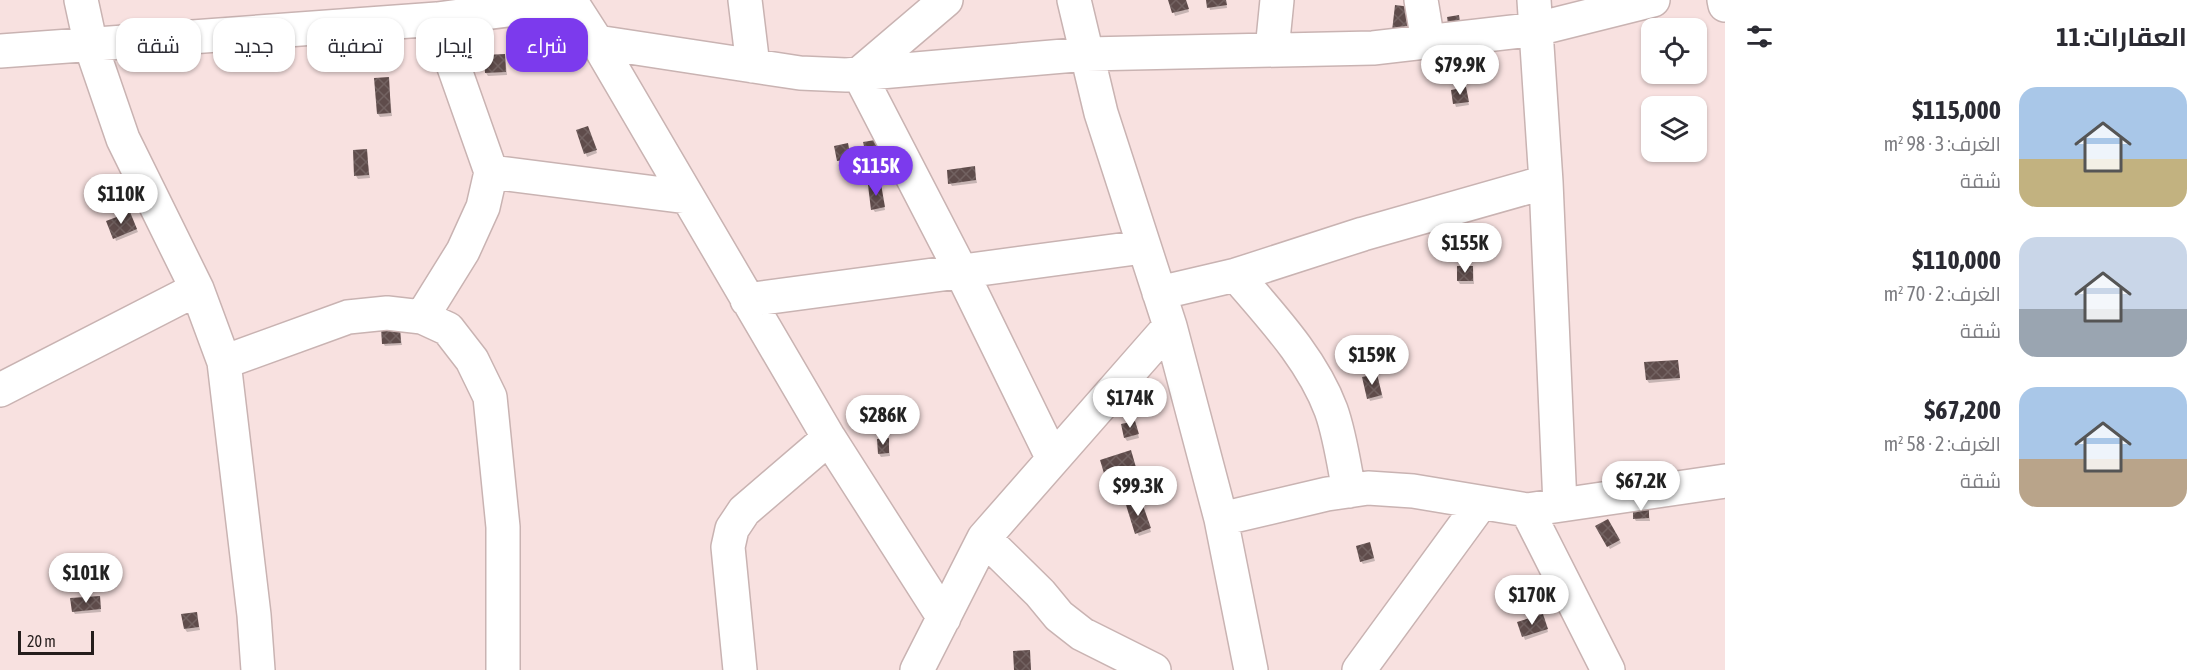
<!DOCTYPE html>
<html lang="ar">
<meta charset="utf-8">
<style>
:root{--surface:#fff;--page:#f7f7f7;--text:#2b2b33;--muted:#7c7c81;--accent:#7c3aed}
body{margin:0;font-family:"Asap Condensed",Cairo,sans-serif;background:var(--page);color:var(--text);direction:rtl;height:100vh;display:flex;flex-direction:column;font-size:22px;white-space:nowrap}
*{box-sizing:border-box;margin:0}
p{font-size:20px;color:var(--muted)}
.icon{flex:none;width:33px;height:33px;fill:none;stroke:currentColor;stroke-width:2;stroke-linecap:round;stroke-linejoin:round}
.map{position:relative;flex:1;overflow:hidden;direction:ltr}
.side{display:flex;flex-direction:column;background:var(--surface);width:480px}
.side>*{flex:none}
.hud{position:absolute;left:18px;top:18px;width:570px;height:54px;direction:rtl;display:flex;gap:12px}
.tools{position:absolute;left:1641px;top:18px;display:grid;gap:12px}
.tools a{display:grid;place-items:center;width:66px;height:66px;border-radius:12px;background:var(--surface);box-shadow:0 2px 4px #0004;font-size:30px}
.scale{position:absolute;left:18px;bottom:15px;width:76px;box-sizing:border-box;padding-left:6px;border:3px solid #251d1c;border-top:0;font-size:16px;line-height:21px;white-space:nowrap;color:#251d1c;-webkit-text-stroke:4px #f8e1e0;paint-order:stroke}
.price{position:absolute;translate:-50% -51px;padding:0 14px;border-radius:21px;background:#fff;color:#222;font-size:20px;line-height:39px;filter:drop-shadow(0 2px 3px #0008)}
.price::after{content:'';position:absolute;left:50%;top:36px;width:18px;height:14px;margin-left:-9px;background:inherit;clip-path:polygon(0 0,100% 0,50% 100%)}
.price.selected{background:var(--accent);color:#fff}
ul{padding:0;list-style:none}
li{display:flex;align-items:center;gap:18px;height:150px;padding:0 18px}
li span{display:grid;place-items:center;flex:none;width:168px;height:120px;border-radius:18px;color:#555}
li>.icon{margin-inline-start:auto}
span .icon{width:72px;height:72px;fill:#fffc;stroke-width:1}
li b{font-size:26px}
h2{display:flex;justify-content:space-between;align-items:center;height:72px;padding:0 18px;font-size:26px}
.pill{padding:0 21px;border-radius:18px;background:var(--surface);box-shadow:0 2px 4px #0004;font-size:21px;line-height:54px}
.pill.selected{background:var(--accent);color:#fff}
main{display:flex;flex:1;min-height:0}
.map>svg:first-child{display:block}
.shadow{fill:#0003}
.building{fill:url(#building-cross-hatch)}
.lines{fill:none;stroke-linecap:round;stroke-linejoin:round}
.minor-casing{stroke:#c9b3b2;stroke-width:36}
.minor{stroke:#fff;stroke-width:33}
</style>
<main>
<section class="side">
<h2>العقارات: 11<svg class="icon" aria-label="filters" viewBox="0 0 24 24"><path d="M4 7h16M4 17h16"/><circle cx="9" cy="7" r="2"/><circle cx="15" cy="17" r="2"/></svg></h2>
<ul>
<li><span style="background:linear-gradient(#a9c7e8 60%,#c2b280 0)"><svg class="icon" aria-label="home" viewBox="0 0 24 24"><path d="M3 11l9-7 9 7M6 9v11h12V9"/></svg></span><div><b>$115,000</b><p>الغرف: 3 · 98 m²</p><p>شقة</p></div></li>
<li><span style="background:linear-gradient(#c9d6e8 60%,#9aa5b1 0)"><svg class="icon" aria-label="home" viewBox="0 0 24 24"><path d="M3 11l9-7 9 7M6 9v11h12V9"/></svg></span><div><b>$110,000</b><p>الغرف: 2 · 70 m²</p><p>شقة</p></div></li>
<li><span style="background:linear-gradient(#a9c7e8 60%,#b9a48a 0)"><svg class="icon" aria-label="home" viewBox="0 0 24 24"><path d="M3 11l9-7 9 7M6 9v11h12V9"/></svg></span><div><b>$67,200</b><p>الغرف: 2 · 58 m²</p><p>شقة</p></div></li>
</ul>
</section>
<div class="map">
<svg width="1725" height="670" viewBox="0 0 1725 670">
<defs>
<pattern id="building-cross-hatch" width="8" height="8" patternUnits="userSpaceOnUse" patternTransform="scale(1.5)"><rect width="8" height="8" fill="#5f4c4b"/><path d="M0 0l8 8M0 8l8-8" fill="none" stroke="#726261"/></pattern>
</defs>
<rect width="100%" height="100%" fill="#f8e1e0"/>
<path class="shadow" d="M1170,0H1186L1189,12L1175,16Z
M1208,0H1226L1227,8L1210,10Z
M505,55L507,75L488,76L486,73Z
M388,79L392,116L380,117L378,114Z
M1465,89L1469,105L1456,107L1455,104Z
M578,131H589L597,153L587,157Z
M874,141L881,165L871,167L865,143Z
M848,145L852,162L840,164L836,147Z
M366,151L370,178L358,179L356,176Z
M974,168L977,183L952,186L950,183Z
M880,185L885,210L875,212L873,209Z
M131,217L138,232L116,241L115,238Z
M1473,267L1474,284H1460L1458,281Z
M399,328L402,345L385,346L383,343Z
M1400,344L1402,362H1387L1385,359Z
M1677,361L1680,380L1649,383L1647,380Z
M1377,375L1383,398L1370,401L1369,398Z
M1135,422L1139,438L1127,441L1125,438Z
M888,440L890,456L881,457L879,454Z
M1132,455L1138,474L1109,483L1107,480Z
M1142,505L1151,532L1139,536L1137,533Z
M1648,507L1650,521H1636L1634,518Z
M1608,521L1621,543L1610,549L1597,527Z
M1371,547L1375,561L1363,564L1361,561Z
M99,597L101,612L75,614L73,611Z
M196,613L200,630L187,632L185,629Z
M1544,618L1548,632L1525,640L1519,623Z"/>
<path class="building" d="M1168,0H1186L1189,9L1172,13Z
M1206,0H1226L1227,5L1207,8Z
M1395,5L1411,7L1408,33L1392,31Z
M1459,15L1461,29L1449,30L1447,17Z
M505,54L506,72L485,73L484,55Z
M389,77L391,113L377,114L374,78Z
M1466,87L1469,102L1453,104L1451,90Z
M588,126L597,150L584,154L576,130Z
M875,140L880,161L868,164L863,142Z
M848,143L851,159L837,161L834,146Z
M367,149L369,175L354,176L353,150Z
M975,166L976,180L948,184L947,170Z
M881,184L885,207L871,210L868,185Z
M130,212L137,229L113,239L106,221Z
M1457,266H1473V281H1457Z
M400,327L401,343L382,344L381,328Z
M1383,342H1401V359H1384Z
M1678,360L1680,378L1646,380L1644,362Z
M1377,374L1382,395L1367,399L1362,377Z
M1135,421L1139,434L1124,438L1121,424Z
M889,438V453L878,454L877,439Z
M1131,450L1137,471L1106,480L1100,460Z
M1141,500L1151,528L1135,534L1126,505Z
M1649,505V518L1633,519V506Z
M1608,519L1620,540L1607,547L1595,526Z
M1370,542L1374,558L1360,562L1356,546Z
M100,596L101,609L72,612L70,598Z
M197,612L199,627L184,629L181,614Z
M1543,614L1548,629L1522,637L1517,622Z
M1030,650L1031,670H1014L1013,651Z"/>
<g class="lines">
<defs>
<path id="minor" d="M81,0L91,46L123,139L197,289L224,362L254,615L258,670
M570,0L597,42L829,438L944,618
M745,0L753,66
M946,0L859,74L961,271L1053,459
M1074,0L1101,113L1170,326L1221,519L1251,670
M1421,0L1428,42
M1534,0L1546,182L1560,505
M1724,0L1725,5
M597,42L800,73L846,75L1087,54L1373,48L1537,29L1653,0
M1272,50L1277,0
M0,51L437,19L571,2
M491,172L687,197
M1236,275C1271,316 1312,359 1331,410C1340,435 1344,465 1349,491
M1159,293L1236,275L1363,234L1546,182
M747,300L1143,247
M422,317L463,251L483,207L491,172L437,19
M224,362L348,317L387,313L422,317L448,329L472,360L490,397L503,527V670
M0,390L197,289
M1527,510L1608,670
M1221,519L1327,494L1368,488L1413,491L1527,510L1725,481
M984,538L1040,593L1059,616L1082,634L1154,670
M740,670L728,547L732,529L744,511L829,438
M917,670L984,538L1170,326
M1359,670L1481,503"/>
</defs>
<use href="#minor" class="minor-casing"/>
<use href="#minor" class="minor"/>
</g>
</svg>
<div class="tools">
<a><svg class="icon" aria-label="locate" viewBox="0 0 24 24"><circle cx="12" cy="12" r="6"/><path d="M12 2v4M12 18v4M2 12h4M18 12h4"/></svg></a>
<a><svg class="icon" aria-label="layers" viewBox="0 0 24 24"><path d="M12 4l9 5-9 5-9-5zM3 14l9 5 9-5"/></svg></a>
</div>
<div class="scale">20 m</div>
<b class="price" style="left:1460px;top:96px">$79.9K</b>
<b class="price selected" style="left:876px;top:197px">$115K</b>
<b class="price" style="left:121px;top:225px">$110K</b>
<b class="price" style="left:1465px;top:274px">$155K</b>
<b class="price" style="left:1372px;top:386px">$159K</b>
<b class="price" style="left:1130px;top:429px">$174K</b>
<b class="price" style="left:883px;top:446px">$286K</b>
<b class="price" style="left:1641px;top:512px">$67.2K</b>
<b class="price" style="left:1138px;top:517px">$99.3K</b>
<b class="price" style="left:86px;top:604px">$101K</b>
<b class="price" style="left:1532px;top:626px">$170K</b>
<div class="hud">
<a class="pill selected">شراء</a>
<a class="pill">إيجار</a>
<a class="pill">تصفية</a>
<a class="pill">جديد</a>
<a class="pill">شقة</a>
</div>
</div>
</main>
